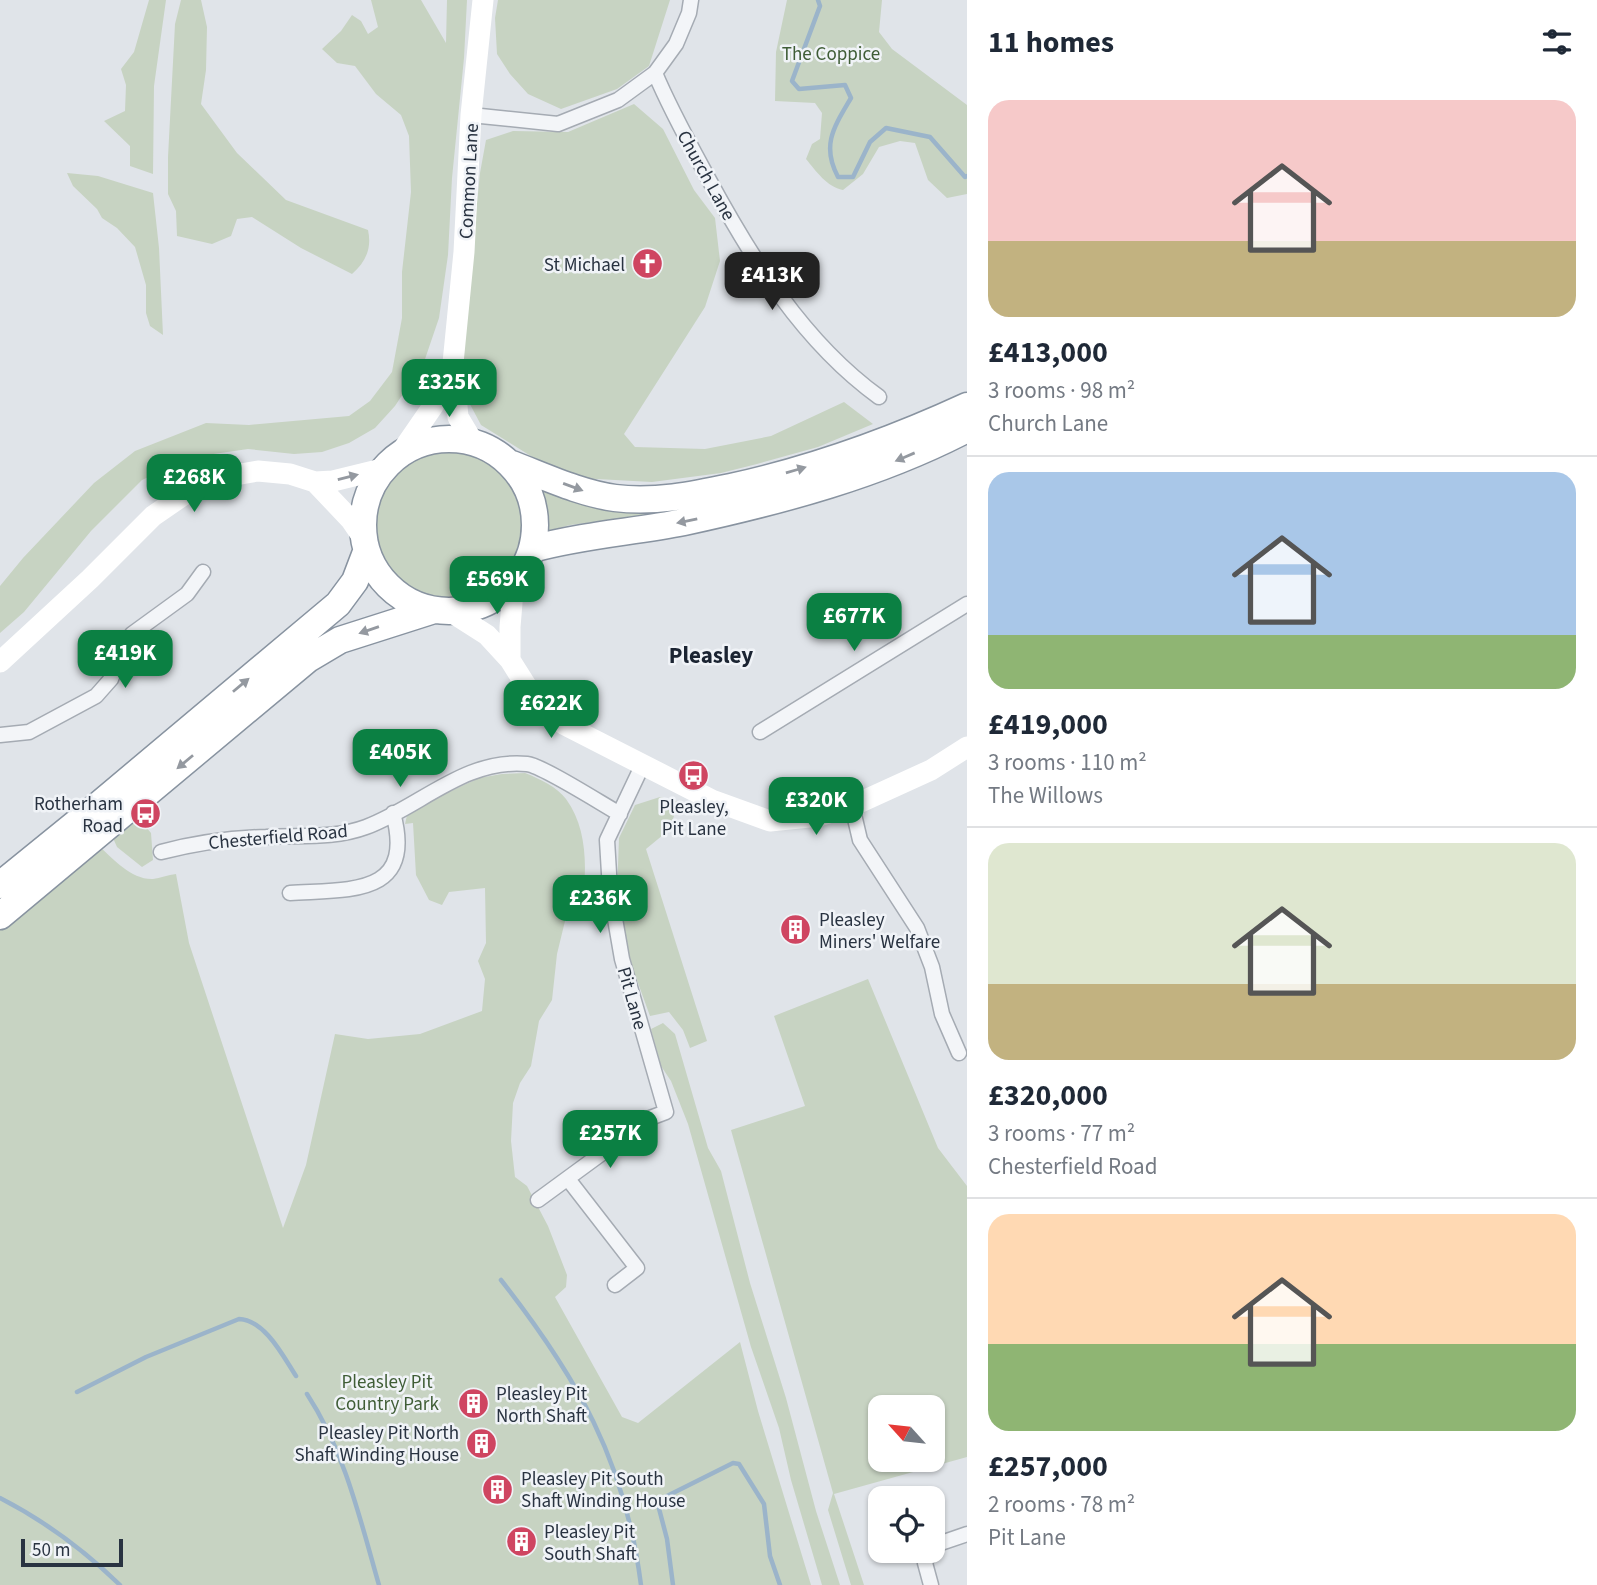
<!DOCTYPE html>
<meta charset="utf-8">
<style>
:root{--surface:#fff;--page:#f6f6f7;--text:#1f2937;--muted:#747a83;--line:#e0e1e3;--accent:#0b8043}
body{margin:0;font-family:"Source Sans 3",sans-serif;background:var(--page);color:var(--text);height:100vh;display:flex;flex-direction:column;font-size:26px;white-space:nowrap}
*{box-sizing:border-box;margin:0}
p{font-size:23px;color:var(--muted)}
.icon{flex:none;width:38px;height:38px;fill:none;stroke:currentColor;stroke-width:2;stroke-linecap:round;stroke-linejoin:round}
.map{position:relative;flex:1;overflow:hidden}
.panel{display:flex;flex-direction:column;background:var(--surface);width:630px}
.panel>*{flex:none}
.needle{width:46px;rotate:297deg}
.controls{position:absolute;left:868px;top:1395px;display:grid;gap:14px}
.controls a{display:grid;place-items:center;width:77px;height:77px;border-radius:14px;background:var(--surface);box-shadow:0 2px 5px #0004;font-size:35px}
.scale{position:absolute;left:21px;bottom:18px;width:102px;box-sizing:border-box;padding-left:7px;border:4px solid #293341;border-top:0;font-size:19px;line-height:24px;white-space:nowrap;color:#293341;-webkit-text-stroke:5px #f0f3f7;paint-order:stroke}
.price{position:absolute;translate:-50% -60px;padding:0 16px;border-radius:14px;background:var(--accent);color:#fff;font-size:23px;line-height:46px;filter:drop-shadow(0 2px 4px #0008)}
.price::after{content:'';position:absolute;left:50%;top:42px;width:21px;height:16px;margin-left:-10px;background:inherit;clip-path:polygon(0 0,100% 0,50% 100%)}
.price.on{background:#222;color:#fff}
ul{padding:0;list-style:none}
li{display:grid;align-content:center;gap:14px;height:371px;padding:0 21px}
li+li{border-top:2px solid var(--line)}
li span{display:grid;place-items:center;height:217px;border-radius:21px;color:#555}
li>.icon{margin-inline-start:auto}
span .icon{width:126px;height:126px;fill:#fffc;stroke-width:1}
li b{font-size:30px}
h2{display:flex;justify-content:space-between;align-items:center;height:84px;padding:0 21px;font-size:30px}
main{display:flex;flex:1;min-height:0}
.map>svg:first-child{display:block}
.green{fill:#c7d3c2;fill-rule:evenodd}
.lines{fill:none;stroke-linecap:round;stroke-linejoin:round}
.stream{stroke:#9bb4ca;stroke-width:4.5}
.street-casing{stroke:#a5abb3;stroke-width:17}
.highway-casing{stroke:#8893a0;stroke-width:29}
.street{stroke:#f3f5f8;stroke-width:14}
.secondary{stroke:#fff;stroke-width:21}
.highway{stroke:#fff;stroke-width:26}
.oneway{fill:#9499a0}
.labels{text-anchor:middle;stroke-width:5;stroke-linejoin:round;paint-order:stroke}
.park-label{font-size:19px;fill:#3f5d36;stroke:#f0f3f7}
.street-label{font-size:19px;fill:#293341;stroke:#f0f3f7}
.poi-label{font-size:19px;fill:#293341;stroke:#f0f3f7;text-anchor:start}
.quarter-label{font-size:23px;font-weight:bold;fill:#1b2432;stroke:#f0f3f7}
</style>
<main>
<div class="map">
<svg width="967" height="1585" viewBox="0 0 967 1585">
<rect width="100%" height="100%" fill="#e0e4e9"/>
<path class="green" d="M149,0H166L154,86L153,174L130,166V146L104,121L125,111L126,85L121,69L134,52Z
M181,0H201L207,27L206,70L201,104L237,153L286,200L368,230C372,248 366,262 352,274L301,248L252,217L237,219L231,236L212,244L177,236L176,211L168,194V157L175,24Z
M371,0H421L446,43L447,0H467L464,58L452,178L448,255L439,318L424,362L395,406L375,428L349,443L322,452L294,454L248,449L193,457L142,480L91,531L24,612L0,633V586L23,558L94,483L135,451L206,423L249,425L349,416L370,401L392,372L402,318V272L411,192L409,136L401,115L376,94L355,66L337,63L322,49L341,31L352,15L361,21L368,34L378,27Z
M498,0H670L649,66L617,89L561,109L528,94L510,74L497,54L495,18Z
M787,0H882L879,32L892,49L967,105V194L947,198L928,180L915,143L900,141L879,147L863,174L843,190C827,187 816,171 806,159L812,144L820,139L822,113L815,103L775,101L776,52Z
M634,104L663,129L694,190L715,218L720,261L705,307L624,434L635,447L705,449L771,436L844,402L873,424L818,447L757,464L721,473L652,482L578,478L534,458L481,425L463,391L464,335L480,173L486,140L513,131L568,132Z
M67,173L98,176L153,193L159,248L163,335L150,326L146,313V285L135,247L117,228L102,218L97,209L73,186Z
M374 525a74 74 0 1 1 148 0a74 74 0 1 1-148 0Z
M538,482L664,509V513L570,525L547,531V504Z
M525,773C540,779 557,787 566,799C589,830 587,875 581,911L566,917L557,954L552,1000L539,1021L531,1066L520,1083L513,1103L511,1141L515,1177L527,1186L548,1226L567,1275L566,1287L555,1297L622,1417L638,1423L740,1342L758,1411L811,1585H0V930L99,846C113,859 132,880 153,879C160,878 168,875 176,874L189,943L283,1228L306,1165L335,1034L368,1039L420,1034L482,1011L485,979L478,961L486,943L485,888L449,892L442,905L429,900L416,875L413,823L405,824L408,811L479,778L502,774Z
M660,797L679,802L669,830L646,849L707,1041L690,1048L683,1030L669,1012L650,1016L630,961L617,893L619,838L635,805Z
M141,821L151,833L153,860L142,867L117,847L113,838L127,826Z
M868,979L938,1148L967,1186V1457L834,1494L864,1585H851L828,1510L833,1493L731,1130L805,1106L774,1016ZM880,1407H933V1460H880Z
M663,1023L675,1034L708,1148L721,1171L750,1283L786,1398L816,1511L840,1585H822L791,1480L779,1428L751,1347L688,1124L671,1081L661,1066L651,1029Z"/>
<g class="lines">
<path class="stream" d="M818,0L820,6L792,81L799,89L845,85L851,98C834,127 821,145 838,177H853L870,142L886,128L930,137L965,177L967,176
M501,1280C577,1377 625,1460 641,1585
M77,1392L146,1357L239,1319C265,1320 283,1356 296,1376
M307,1394C345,1452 360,1519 379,1585
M0,1498C43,1520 85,1551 120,1585
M673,1585L667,1539L657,1501L733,1463L739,1464L764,1504L770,1556L780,1585"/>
<defs>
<path id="street" d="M655,73C670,109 689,143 708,178C752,259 803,342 879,397
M471,115L558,124L618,100L655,73L676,44L689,13L691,0
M760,732L967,604
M0,735L29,732L96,696L111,679L123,646L132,634L187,594L203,572
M852,806L860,840L917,928L932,967L942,1014L959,1053
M161,852C195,843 230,838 266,837C299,835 334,839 366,827C420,807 465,758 527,764C543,766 602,804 620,814
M290,893C349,889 416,897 393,813
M568,1179L637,1268L615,1285
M538,1200L650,1118L666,1112L622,959L610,890L607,840L643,764
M933,1549L938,1544L967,1534
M931,1550L925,1563L931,1585"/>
<path id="highway" d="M363 525a86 86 0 1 1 172 0a86 86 0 1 1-172 0Z
M509,463C544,476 579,493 615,498C654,503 693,495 731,487C813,469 891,441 967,406
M532,549C582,535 634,532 684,522C781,501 879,475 967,429
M0,885L96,807L338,604L355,581L366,552
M0,916L308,659L340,640L434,610"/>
</defs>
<use href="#street" class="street-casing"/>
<use href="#highway" class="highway-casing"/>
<use href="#street" class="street"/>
<path class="secondary" d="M473,442L458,417L453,363L464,252L471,115L483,0
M402,451L433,406L452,365
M315,482L351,520L364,539
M451,612L487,635L510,660L539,706L565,725L712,800L770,821L819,816L852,806L931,770L967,747
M510,660V627L514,579
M0,662L90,579L153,516L188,492L218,478L258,471L290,474L315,482L333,481L382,469"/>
<use href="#highway" class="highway"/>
</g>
<defs><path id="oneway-solid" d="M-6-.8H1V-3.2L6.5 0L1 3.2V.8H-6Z" transform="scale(1.75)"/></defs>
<g class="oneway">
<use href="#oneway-solid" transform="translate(905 457) rotate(157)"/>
<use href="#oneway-solid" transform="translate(796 470) rotate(-16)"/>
<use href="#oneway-solid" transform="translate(348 477) rotate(-14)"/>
<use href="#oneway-solid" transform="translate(573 487) rotate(20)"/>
<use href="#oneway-solid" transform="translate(687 521) rotate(168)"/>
<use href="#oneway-solid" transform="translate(369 630) rotate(161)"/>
<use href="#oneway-solid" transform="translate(241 685) rotate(-40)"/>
<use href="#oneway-solid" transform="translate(185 762) rotate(140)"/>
</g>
<defs>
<symbol id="church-disc" viewBox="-11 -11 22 22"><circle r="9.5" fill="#cf4561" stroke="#f0f3f7"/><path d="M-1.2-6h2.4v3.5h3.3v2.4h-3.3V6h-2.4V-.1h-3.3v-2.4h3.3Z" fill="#fff"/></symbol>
<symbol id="bus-disc" viewBox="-11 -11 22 22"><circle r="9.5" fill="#cf4561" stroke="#f0f3f7"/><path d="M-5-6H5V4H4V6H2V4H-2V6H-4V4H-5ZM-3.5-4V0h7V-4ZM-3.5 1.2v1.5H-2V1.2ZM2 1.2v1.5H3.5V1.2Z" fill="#fff"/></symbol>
<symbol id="building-disc" viewBox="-11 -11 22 22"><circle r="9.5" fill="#cf4561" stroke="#f0f3f7"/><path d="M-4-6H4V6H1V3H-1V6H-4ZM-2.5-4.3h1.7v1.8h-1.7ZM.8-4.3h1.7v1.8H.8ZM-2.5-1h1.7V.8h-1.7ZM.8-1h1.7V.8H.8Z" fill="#fff"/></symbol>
</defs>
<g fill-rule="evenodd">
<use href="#church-disc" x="630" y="246" width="35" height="35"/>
<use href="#bus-disc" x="676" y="758" width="35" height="35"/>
<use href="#bus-disc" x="128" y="796" width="35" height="35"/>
<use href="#building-disc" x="778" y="912" width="35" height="35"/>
<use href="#building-disc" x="456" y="1386" width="35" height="35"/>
<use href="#building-disc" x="464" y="1426" width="35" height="35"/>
<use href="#building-disc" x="480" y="1472" width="35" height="35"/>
<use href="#building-disc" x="504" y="1524" width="35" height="35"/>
</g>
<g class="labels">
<g class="park-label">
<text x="831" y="60">The Coppice</text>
<text x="387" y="1388">Pleasley Pit<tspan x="387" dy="22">Country Park</tspan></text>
</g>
<g class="street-label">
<text transform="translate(707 175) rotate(61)" y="7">Church Lane</text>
<text transform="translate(468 181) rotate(-87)" y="7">Common Lane</text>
<text transform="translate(278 836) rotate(-5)" y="7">Chesterfield Road</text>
<text transform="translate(633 998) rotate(74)" y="7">Pit Lane</text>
</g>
<g class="poi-label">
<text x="625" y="271" text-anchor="end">St Michael</text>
<text x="123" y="810" text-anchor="end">Rotherham<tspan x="123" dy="22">Road</tspan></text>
<text x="694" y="813" text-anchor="middle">Pleasley,<tspan x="694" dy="22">Pit Lane</tspan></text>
<text x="819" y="926">Pleasley<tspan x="819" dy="22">Miners' Welfare</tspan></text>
<text x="496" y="1400">Pleasley Pit<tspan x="496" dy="22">North Shaft</tspan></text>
<text x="459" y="1439" text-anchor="end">Pleasley Pit North<tspan x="459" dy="22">Shaft Winding House</tspan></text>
<text x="521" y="1485">Pleasley Pit South<tspan x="521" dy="22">Shaft Winding House</tspan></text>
<text x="544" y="1538">Pleasley Pit<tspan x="544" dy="22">South Shaft</tspan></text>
</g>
<g class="quarter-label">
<text x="711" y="663">Pleasley</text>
</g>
</g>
</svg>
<div class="controls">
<a><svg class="needle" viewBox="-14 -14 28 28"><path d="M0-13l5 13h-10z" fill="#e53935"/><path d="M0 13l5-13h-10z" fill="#747a83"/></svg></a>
<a><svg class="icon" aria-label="locate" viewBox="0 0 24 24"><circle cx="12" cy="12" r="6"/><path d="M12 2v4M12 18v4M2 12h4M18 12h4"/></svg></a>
</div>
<div class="scale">50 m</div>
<b class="price on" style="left:772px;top:312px">£413K</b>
<b class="price" style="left:449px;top:419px">£325K</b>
<b class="price" style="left:194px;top:514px">£268K</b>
<b class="price" style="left:497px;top:616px">£569K</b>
<b class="price" style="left:854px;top:653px">£677K</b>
<b class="price" style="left:125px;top:690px">£419K</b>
<b class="price" style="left:551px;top:740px">£622K</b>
<b class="price" style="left:400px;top:789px">£405K</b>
<b class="price" style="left:816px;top:837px">£320K</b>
<b class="price" style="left:600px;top:935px">£236K</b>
<b class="price" style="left:610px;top:1170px">£257K</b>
</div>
<section class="panel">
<h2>11 homes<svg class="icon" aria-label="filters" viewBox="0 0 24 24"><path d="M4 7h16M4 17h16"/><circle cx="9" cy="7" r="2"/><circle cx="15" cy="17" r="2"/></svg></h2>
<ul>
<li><span style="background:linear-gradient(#f6c9c9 65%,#c2b280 0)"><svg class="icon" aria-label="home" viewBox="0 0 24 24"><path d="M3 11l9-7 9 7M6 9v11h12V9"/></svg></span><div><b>£413,000</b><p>3 rooms · 98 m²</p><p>Church Lane</p></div></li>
<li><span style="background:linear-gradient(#a9c7e8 75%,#8fb573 0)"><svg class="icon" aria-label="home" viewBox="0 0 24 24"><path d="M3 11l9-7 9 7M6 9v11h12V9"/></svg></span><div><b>£419,000</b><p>3 rooms · 110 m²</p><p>The Willows</p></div></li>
<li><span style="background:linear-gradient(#dfe7d0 65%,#c2b280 0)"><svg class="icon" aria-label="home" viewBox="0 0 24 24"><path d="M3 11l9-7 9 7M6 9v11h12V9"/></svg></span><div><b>£320,000</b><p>3 rooms · 77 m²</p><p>Chesterfield Road</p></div></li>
<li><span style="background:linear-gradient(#ffd9b3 60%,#8fb573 0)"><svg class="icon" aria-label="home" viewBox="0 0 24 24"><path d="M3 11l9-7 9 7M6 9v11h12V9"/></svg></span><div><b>£257,000</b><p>2 rooms · 78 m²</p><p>Pit Lane</p></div></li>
</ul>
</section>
</main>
